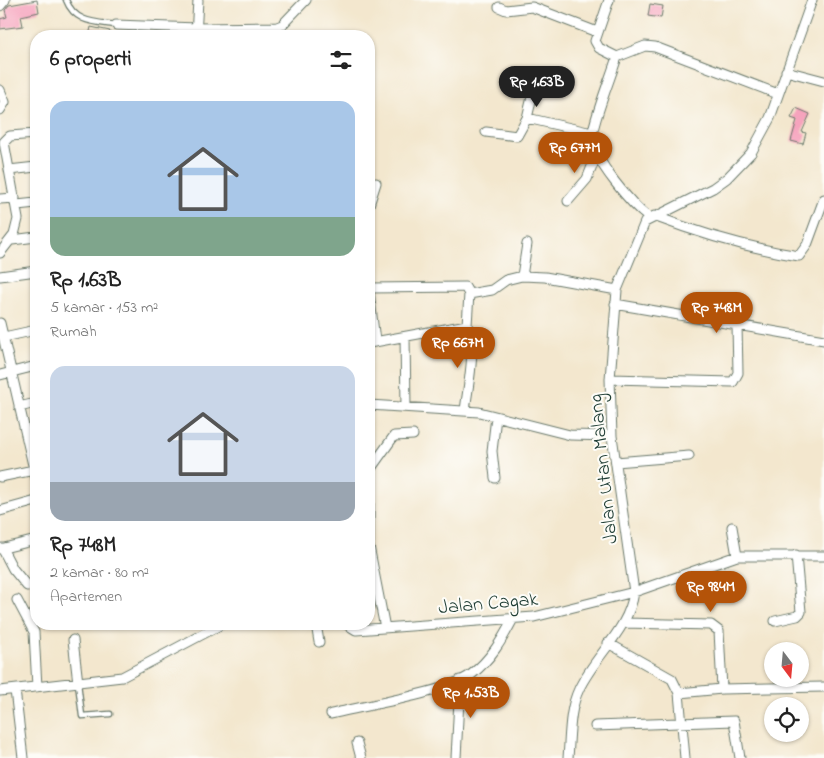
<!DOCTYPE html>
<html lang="id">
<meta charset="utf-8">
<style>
:root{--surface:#fff;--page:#f2f2f2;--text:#222;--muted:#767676;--accent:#b45309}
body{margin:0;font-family:"Indie Flower",sans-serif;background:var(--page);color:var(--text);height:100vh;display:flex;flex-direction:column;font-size:19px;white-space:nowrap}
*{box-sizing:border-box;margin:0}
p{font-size:16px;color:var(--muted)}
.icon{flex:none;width:28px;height:28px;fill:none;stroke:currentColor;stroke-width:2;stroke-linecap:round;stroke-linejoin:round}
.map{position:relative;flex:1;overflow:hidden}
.panel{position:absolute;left:30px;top:30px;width:345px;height:600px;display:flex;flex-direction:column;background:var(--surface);border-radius:20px;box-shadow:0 1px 4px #0004}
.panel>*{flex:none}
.needle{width:32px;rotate:164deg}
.controls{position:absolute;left:764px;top:642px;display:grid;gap:10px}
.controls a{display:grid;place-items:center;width:45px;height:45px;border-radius:50%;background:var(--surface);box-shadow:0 1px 4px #0004;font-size:25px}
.price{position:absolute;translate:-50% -42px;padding:0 11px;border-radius:18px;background:var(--accent);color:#fff;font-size:16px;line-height:32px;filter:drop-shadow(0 1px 2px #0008)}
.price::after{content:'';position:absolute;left:50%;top:30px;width:15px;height:11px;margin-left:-8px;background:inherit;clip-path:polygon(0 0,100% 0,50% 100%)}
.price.on{background:#222;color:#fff}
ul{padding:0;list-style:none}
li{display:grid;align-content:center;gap:10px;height:265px;padding:0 20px}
li span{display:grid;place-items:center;height:155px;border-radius:15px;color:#555}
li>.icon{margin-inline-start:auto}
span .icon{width:90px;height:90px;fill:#fffc;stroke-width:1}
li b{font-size:21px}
h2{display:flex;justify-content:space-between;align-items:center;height:60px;padding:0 20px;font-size:21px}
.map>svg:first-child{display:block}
.building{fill:#f6a3bd}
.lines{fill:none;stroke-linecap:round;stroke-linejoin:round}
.lane-casing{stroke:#69786a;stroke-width:7}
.street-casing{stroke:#69786a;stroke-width:11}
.lane{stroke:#fff;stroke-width:4.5}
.street{stroke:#fff;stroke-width:9}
.labels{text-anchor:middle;stroke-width:4;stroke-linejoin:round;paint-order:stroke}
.street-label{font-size:20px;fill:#1f3d34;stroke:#fdfcf7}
</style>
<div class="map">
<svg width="824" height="758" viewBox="0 0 824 758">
<rect width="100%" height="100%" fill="#fdfcf7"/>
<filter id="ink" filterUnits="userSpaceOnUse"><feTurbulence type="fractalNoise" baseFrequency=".02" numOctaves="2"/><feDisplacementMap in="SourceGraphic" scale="10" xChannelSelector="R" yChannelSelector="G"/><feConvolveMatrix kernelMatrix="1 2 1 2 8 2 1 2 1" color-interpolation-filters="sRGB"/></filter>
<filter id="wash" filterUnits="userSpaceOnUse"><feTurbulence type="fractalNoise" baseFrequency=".0096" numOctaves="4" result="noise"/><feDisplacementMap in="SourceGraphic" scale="20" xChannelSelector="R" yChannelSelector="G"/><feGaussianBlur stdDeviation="1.12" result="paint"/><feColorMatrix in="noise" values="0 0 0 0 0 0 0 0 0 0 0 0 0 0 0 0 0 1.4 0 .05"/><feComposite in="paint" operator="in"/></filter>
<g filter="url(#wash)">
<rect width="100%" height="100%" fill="#f3e7ce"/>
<g id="blocks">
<path class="building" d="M37,0L39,12L21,16L23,26L0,29V19L7,17L5,10L9,5Z
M650,4L663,6L661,18L648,16Z
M91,27L110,31L108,36H89Z
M796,108L810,114L802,132L806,133L803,144L791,141L797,120L791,118Z"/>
</g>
</g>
<g filter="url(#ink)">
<use href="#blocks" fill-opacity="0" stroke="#69786a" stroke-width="1"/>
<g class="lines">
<defs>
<path id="lane" d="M66,0C75,23 95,22 116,25
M78,683L82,716L110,714"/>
<path id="street" d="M609,0L595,41L599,48L617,57
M0,6L5,0
M499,7L506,10L532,7L597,32
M116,25L197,28L277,27L282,25L306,0
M196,36L198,0
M786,71L824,81
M0,90L5,102L0,110
M527,118L532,97
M486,132L517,136L527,118L592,133
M9,170L36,167
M0,199L15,198
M568,201L587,179L597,154
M17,205L36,203
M369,205L376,183
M654,216C701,234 749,248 799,256L807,245L824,199
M649,218C632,205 593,160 592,138C592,123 612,74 617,57L645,46L655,47L778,94
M12,240L36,237
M0,253L14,235L18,219L4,142L10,136L36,134
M0,276L36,271
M522,276L545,277L617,290
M369,288L465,287L469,294
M369,291L375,341
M615,304L824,340
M0,323L36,478
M4,337L36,330
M405,337L406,407
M369,343L467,325L469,294L492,290L506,280L522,276L527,244
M0,375L36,366
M610,379L733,382L738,373L737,325
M369,405L479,412L570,435L612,436
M19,407L36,403
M465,411C468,384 477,350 467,325
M616,462L689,456
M0,477L34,470
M495,478L492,451L496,417
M0,511L36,501
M732,527L737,556
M369,543V471L394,436L413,435
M369,546L385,628
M2,548L13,569L27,586
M0,549L36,540
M17,600L34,632L37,687
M775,621L797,616L801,612L796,555
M624,623L711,625L719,631L722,689
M316,624L319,642
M346,624L356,630L534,617L634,592L737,556H824
M73,640L78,683
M608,643L672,679L679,693
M15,690L23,758
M0,691L122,677L222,624
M331,714C366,705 447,693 472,674C491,659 502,640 513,619
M595,726L734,721L740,758
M357,743L361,758
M456,758L460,680
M568,758C570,735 569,710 579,689C595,655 629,630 634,592L612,436L610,379L617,290L645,222L713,188L727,178L751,153L770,118L812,0
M685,758L679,693L722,689L824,687"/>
</defs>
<use href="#lane" class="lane-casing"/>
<use href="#street" class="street-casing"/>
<use href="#lane" class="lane"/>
<use href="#street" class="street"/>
</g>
</g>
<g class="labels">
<g class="street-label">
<text transform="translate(602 469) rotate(-96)" y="7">Jalan Utan Malang</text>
<text transform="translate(488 602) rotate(-5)" y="7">Jalan Cagak</text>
</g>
</g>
</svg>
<div class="controls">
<a><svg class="needle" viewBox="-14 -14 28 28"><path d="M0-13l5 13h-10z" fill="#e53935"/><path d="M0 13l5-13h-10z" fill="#767676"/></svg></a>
<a><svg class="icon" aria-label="locate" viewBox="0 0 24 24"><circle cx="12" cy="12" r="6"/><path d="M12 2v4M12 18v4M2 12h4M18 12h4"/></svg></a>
</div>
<b class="price on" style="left:537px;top:108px">Rp 1.63B</b>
<b class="price" style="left:575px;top:174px">Rp 677M</b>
<b class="price" style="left:717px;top:334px">Rp 748M</b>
<b class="price" style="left:458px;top:369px">Rp 667M</b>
<b class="price" style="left:711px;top:613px">Rp 984M</b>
<b class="price" style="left:471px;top:719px">Rp 1.53B</b>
<section class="panel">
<h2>6 properti<svg class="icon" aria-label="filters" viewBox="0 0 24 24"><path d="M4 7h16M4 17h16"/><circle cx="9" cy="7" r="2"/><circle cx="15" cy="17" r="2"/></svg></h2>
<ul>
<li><span style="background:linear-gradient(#a9c7e8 75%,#7fa58c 0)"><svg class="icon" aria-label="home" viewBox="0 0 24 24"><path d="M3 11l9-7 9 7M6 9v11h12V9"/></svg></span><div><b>Rp 1.63B</b><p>5 kamar · 153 m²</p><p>Rumah</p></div></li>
<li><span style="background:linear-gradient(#c9d6e8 75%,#9aa5b1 0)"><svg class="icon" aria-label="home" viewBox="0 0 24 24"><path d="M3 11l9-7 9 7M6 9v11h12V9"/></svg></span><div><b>Rp 748M</b><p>2 kamar · 80 m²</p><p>Apartemen</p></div></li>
</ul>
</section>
</div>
